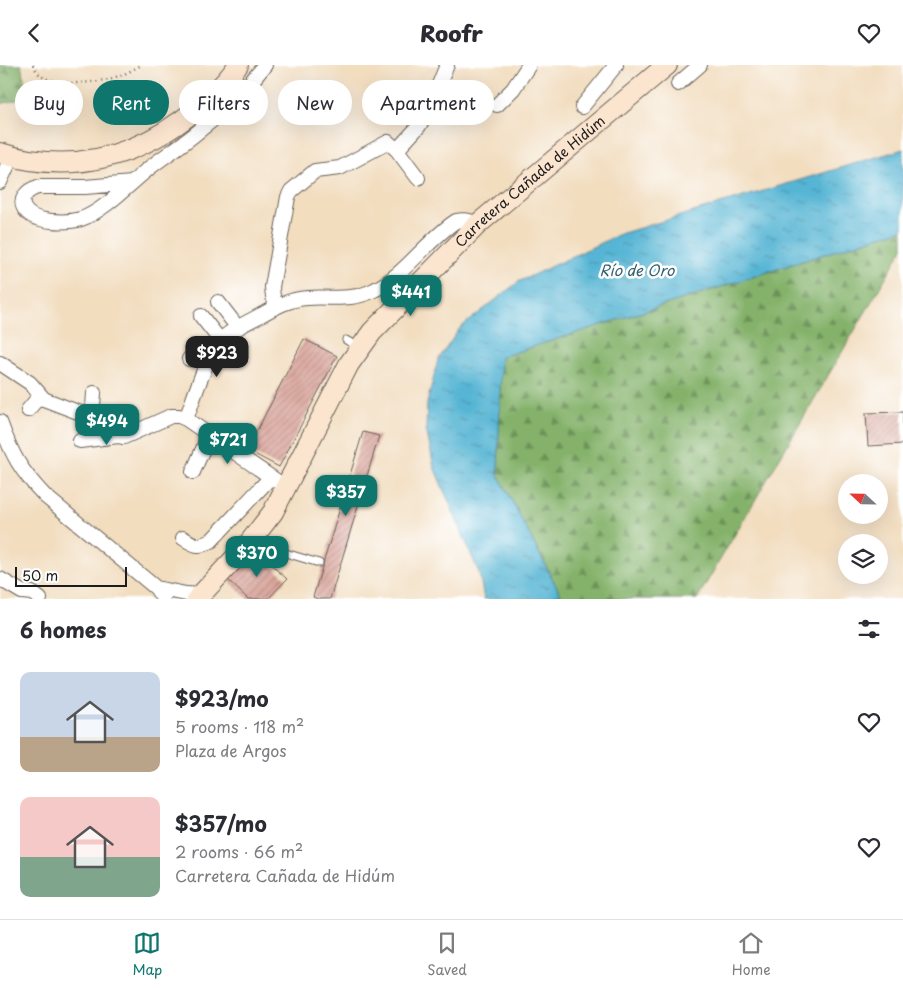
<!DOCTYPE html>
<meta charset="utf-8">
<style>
:root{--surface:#fff;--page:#f7f7f7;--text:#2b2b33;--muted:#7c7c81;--line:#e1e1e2;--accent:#0f766e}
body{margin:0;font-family:"Playpen Sans",sans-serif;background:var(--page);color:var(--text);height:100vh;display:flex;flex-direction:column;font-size:19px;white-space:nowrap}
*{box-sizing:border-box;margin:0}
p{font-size:16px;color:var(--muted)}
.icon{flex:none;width:28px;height:28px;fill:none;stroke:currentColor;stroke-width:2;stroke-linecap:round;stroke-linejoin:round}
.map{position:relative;height:534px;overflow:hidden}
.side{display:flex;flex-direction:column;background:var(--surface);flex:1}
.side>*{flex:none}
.guide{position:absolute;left:15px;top:15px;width:500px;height:45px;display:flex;gap:10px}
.needle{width:32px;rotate:292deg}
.tools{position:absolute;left:838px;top:409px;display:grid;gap:10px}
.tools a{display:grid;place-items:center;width:50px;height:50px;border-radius:50%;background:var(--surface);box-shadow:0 5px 20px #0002;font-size:25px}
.scale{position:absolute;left:15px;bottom:12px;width:112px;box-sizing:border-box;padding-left:5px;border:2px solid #1c1c1c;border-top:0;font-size:14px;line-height:18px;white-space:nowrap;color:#1c1c1c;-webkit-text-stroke:4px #fff;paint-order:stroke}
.price{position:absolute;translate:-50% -42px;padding:0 11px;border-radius:10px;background:var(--accent);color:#fff;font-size:16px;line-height:32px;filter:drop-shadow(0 1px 2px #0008)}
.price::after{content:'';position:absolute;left:50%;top:30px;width:15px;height:11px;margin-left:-8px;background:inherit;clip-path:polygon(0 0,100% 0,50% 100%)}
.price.current{background:#222;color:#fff}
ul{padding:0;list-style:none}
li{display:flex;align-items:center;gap:15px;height:125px;padding:0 20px}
li span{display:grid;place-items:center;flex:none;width:140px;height:100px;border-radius:10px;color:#555}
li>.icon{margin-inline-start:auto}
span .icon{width:60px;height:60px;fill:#fffc;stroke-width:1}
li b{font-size:21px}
h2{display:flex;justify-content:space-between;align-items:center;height:60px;padding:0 20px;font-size:21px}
.tag{padding:0 18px;border-radius:22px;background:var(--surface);box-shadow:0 5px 20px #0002;font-size:18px;line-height:45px}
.tag.current{background:var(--accent);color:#fff}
header{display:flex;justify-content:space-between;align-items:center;height:65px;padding:0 20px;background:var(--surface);font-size:22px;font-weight:800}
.menu{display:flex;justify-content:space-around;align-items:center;height:70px;border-top:1px solid var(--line);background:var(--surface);font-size:14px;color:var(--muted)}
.menu a{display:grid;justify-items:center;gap:2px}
.menu .current{color:var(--accent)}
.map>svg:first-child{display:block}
.forest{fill:url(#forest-firs);stroke:#506744}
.water{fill:url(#water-ripples);stroke:#396878}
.building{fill:url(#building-hatch)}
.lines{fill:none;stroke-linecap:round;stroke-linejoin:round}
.lane-casing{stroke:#676055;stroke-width:9}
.street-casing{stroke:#676055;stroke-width:16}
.secondary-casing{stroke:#676055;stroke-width:22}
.path{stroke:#676055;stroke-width:2.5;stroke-dasharray:1 4;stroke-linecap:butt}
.lane{stroke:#fff;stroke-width:7}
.street{stroke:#fff;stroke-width:14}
.secondary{stroke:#fce5cf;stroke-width:20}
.labels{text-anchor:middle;stroke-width:5;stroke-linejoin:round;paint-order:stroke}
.street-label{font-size:14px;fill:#1c1c1c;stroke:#fff}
.water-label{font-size:15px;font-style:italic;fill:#36616f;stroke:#fff}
</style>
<header><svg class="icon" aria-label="back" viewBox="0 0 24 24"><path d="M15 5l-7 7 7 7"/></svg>Roofr<svg class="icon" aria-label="heart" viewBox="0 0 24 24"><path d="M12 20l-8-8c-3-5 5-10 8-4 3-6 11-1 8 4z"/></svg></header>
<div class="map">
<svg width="903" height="534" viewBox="0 0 903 534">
<defs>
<pattern id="forest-firs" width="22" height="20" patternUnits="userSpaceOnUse" patternTransform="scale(1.25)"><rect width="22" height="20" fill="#84b26b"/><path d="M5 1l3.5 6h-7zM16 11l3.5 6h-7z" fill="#6b9057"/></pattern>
<pattern id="water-ripples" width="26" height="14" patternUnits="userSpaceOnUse" patternTransform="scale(1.25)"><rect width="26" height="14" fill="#56b5d4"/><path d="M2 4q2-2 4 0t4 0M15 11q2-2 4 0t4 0" fill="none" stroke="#4692ab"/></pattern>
<pattern id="building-hatch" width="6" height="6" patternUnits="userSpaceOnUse" patternTransform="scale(1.25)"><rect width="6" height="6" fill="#d69b90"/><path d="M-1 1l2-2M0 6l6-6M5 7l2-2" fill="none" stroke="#ad7e75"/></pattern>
</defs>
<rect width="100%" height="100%" fill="#fff"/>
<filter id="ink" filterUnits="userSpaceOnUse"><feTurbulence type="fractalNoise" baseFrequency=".02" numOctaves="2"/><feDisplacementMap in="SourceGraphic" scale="10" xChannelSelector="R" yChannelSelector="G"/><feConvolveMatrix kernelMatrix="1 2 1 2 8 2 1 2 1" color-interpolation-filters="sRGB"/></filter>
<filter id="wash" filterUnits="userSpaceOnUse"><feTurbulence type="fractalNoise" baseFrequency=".0096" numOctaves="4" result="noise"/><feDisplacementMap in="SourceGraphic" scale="20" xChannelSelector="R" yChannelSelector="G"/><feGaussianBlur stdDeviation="1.12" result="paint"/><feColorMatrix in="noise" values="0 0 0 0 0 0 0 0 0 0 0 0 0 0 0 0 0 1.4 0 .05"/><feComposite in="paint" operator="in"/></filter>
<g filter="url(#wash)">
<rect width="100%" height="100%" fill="#f2ddbf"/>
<path class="forest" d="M0,0H21L28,32L0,39Z
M903,164V183L697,534H563L498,409L500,292Z"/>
<path class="water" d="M903,84V164L501,292L498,409L563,534H484L479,508L434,402L426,364L427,338L438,295L460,263L518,217L620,169Z"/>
<g id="blocks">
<path class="building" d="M304,274L337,291L279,402L247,385Z
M903,347V379L868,381L866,348Z
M363,367L379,371L330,534H318L313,532Z
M255,485L287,514L268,534H248L227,514Z"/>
</g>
</g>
<g filter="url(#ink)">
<use href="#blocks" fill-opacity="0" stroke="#676055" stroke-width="1"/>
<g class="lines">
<defs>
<path id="lane" d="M346,275L359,282
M252,478L319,498"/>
<path id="street" d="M678,19L700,0
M497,40L513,24L529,0
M582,42L616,0
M397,85L419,61L429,44L447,0
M0,117L12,91
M132,118L85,122H38C27,125 17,135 26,146C36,158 67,158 81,154C101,148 131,118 148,104C163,92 179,82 194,70C220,50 245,26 265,0
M218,237L238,263
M277,241L273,232L272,222L288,132L291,126L315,106L340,103L388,77L397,85L418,113
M201,251L220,275
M189,294L211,291
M0,298L30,318L44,334
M28,345L38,333H41L83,349L118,371L124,372L171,351H179L186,354L287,423
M92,354L94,328
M186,354C194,333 207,289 222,274C232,264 248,257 261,250C275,242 290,234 307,233C330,231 351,237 374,225C405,210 427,175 456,156C464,154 470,155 478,159
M0,357C12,390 20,405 45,431L156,523L163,534
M80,376L118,371
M193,407L209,370
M183,473C194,480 198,483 211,476L271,412
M0,514L22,527L32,528L40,534
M156,523L186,529L201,530"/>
<g id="secondary">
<path d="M0,88C74,111 141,91 199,42C214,29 228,16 238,0"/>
<path id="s1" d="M197,534L249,478L273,447L349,299L372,267L478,159L667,0"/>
</g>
</defs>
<use href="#lane" class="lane-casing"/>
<use href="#street" class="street-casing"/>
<use href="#secondary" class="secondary-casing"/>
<path class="path" d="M33,0C35,4 39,10 43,12C60,22 103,18 121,10C128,8 135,3 142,0"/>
<use href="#lane" class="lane"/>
<use href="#street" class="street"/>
<use href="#secondary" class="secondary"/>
</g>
</g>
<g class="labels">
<g class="street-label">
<text dy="5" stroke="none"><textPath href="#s1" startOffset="540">Carretera Cañada de Hidúm</textPath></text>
</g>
<g class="water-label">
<text x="637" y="211">Río de Oro</text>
</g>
</g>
</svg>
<div class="tools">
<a><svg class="needle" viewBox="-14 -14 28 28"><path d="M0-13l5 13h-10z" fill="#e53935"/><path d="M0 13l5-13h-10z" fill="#7c7c81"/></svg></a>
<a><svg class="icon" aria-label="layers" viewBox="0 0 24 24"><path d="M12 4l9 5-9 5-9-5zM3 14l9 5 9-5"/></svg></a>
</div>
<div class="scale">50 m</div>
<b class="price" style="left:411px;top:252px">$441</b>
<b class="price current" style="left:217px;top:313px">$923</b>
<b class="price" style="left:107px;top:381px">$494</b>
<b class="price" style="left:228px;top:400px">$721</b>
<b class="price" style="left:346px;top:452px">$357</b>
<b class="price" style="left:257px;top:513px">$370</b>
<div class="guide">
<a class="tag">Buy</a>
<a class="tag current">Rent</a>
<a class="tag">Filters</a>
<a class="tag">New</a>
<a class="tag">Apartment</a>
</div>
</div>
<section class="side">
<h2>6 homes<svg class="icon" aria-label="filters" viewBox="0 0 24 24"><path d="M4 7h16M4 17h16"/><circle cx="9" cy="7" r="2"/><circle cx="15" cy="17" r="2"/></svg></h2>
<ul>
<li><span style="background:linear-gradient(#c9d6e8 65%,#b9a48a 0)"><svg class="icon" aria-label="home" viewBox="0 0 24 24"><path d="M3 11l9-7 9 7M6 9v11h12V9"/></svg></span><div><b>$923/mo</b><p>5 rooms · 118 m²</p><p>Plaza de Argos</p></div><svg class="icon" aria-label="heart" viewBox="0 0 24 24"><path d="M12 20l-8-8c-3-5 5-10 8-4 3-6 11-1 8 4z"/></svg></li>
<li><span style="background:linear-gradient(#f6c9c9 60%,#7fa58c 0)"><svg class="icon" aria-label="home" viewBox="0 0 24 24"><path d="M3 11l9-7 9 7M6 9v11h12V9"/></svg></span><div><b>$357/mo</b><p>2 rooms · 66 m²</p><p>Carretera Cañada de Hidúm</p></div><svg class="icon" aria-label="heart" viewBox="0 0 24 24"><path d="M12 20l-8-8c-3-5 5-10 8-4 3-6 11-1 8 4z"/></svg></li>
</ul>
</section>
<nav class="menu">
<a class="current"><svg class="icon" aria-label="map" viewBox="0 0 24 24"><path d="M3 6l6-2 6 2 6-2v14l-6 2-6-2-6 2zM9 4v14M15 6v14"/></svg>Map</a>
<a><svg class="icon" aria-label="saved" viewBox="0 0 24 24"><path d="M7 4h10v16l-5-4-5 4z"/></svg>Saved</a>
<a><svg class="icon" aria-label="home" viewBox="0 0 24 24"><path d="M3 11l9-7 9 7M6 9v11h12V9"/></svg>Home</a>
</nav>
